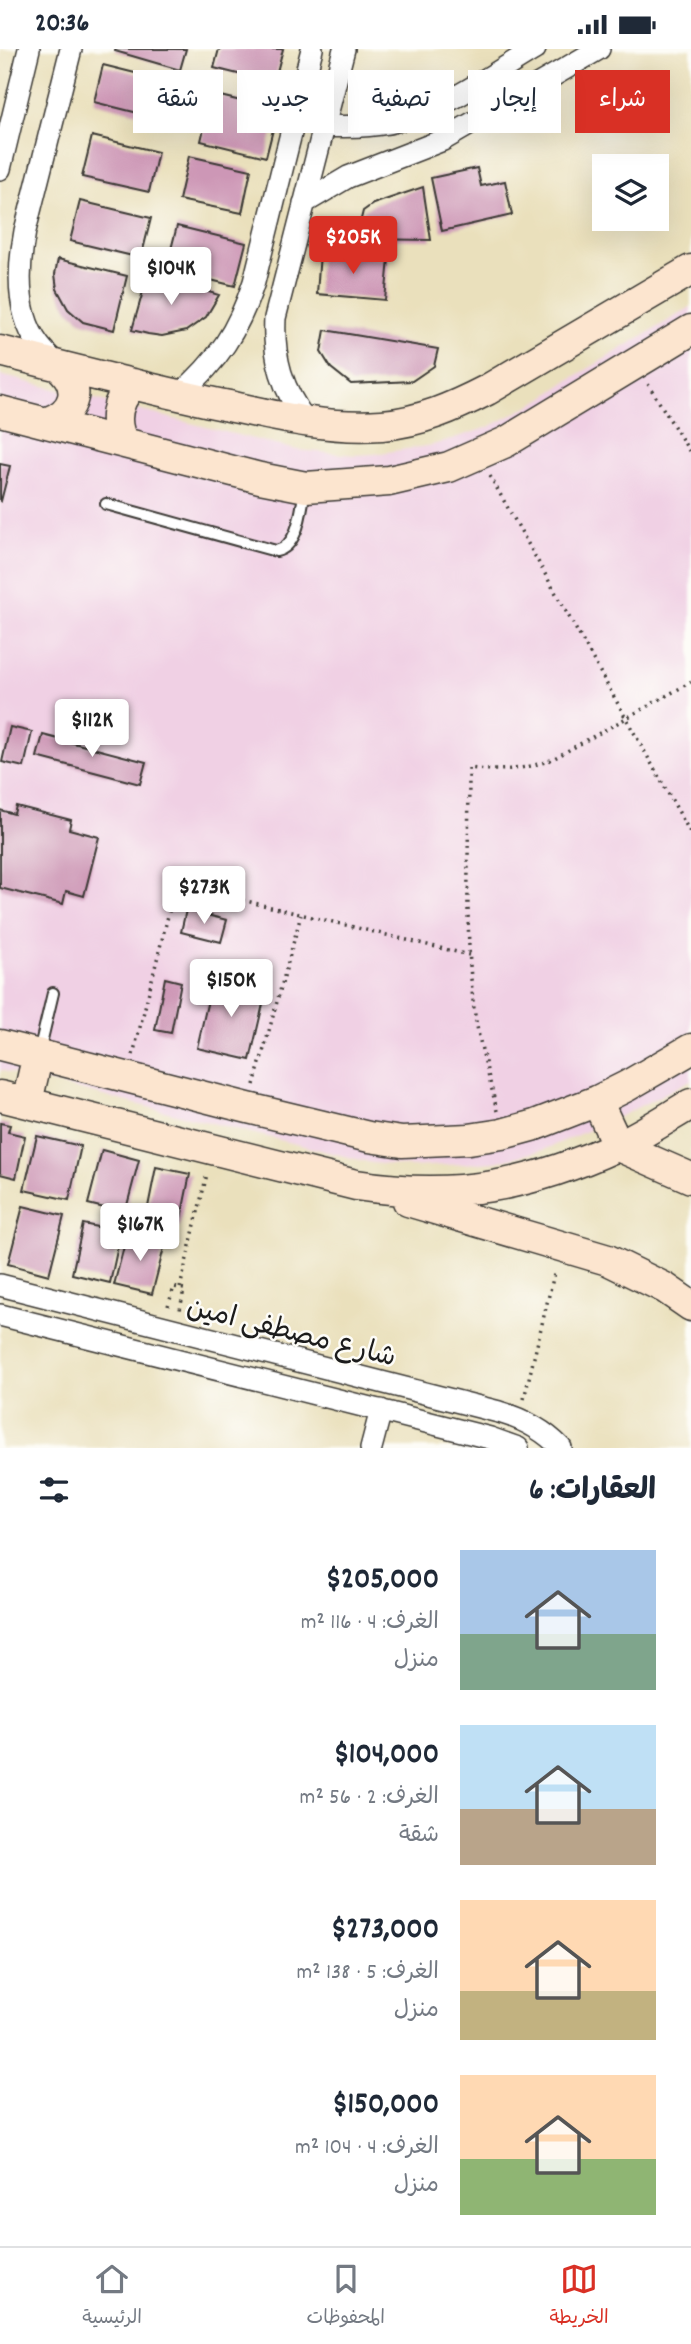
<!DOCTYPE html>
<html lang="ar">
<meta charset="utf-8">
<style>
:root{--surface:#fff;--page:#f6f6f7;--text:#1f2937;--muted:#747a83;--line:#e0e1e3;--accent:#d93025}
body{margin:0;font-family:Dekko,"Playpen Sans Arabic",sans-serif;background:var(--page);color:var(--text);direction:rtl;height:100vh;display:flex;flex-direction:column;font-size:26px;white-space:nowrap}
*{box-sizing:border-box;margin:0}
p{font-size:23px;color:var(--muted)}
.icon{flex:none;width:38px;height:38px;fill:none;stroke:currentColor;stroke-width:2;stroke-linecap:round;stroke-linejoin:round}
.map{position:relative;height:1399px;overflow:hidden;direction:ltr}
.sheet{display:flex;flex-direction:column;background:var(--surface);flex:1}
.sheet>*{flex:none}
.top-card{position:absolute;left:21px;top:21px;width:649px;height:63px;direction:rtl;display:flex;gap:14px}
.tools{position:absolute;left:592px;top:105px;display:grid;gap:14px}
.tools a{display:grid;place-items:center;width:77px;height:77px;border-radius:0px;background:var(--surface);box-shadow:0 7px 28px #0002;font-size:35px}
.price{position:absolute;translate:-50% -60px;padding:0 16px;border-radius:7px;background:#fff;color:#222;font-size:23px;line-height:46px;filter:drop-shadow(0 2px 4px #0008)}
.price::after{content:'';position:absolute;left:50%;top:42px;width:21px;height:16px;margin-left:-10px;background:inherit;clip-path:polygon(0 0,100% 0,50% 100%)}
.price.current{background:var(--accent);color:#fff}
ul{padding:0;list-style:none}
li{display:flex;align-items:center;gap:21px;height:175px;padding:0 35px}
li span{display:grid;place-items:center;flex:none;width:196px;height:140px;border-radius:0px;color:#555}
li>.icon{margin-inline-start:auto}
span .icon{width:84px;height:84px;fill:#fffc;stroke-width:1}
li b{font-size:30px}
h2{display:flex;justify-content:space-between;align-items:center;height:84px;padding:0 35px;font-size:30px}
.chip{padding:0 24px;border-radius:0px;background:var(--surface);box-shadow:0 7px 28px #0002;font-size:24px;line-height:63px}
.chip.current{background:var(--accent);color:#fff}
.status{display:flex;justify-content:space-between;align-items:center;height:49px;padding:0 35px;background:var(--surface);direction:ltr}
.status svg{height:19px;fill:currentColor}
.tabs{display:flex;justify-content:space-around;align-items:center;height:98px;border-top:2px solid var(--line);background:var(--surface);font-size:19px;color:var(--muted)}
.tabs a{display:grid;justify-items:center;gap:4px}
.tabs .current{color:var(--accent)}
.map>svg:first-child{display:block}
.built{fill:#f0d0e4}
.building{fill:#cd97b6}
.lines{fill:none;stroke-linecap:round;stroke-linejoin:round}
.lane-casing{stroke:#3b3934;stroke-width:14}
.street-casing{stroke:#3b3934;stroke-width:24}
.secondary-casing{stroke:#3b3934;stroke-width:33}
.path{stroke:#3b3934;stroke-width:3.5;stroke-dasharray:2 5;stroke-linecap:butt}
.lane{stroke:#fff;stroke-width:10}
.street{stroke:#fff;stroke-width:21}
.secondary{stroke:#fce5cf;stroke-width:30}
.labels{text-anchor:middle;stroke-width:5;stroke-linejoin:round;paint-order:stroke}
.street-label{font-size:28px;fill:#1c1c1c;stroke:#fdfcf7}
</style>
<div class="status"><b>20:36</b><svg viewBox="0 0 49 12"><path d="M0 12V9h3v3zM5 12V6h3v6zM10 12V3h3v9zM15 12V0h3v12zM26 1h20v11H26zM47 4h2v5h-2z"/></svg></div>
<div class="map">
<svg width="691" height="1399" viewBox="0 0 691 1399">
<rect width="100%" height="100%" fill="#fdfcf7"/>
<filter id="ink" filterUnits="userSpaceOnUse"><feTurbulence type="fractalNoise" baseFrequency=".0143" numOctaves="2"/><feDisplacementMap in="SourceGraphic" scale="14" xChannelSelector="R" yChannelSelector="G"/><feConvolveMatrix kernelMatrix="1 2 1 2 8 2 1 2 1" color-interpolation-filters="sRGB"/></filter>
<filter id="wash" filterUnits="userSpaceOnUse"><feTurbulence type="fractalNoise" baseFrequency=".00686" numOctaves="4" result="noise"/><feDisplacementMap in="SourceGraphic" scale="28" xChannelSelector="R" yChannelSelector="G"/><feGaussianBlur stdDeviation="1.57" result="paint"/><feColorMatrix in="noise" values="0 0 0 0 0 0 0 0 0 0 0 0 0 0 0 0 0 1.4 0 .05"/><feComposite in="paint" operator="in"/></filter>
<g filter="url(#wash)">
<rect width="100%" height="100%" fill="#eae0bc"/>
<path class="built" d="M691,258V1031L621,1067L543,1101L495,1113L413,1118L372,1114L0,1021V326L297,401L355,406L375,405L433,396L489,378L542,350L566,333Z"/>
<g id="blocks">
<path class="building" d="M115,0H186L180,21L115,2Z
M219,0H283L274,34L214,19Z
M103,16L171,33L162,70L94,53Z
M212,45L278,61L266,108L201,92Z
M92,87L158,103L149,143L82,128Z
M189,107L251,121L242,164L179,151Z
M477,119L481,137L505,132L512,166L442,182L431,129Z
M423,138L431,191L360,190L359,178L363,162L373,155Z
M80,152L151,169L141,209L70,192Z
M177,177L246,194L235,237L166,220Z
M320,204L389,210L385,251L317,245Z
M58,210L127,227L114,281L83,273L68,260L57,240L55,225Z
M148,225L219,246L206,268L186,282L162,287L148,285L132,281Z
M325,281L438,300L434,317L412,332L351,335L331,319L321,303Z
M0,415L10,417L1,452L0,451Z
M10,678L32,683L24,718L2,713Z
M43,686L146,713L140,735L37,708Z
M16,757L71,771L69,780L99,788L84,847L66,842L63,855L0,839V761L14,765Z
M186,861L227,871L221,893L181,883Z
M165,929L181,933L171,984L155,981Z
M213,929L266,942L250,1011L197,999Z
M0,1074L10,1076L8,1083L25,1087L16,1129L0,1125Z
M37,1087L81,1097L69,1151L24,1141Z
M102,1101L139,1111L125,1164L88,1155Z
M156,1118L190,1125L179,1179L145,1173Z
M23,1157L64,1167L49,1226L8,1215Z
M83,1175L121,1183L110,1234L72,1225Z
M128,1182L166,1191L152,1245L114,1236Z"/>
</g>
</g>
<g filter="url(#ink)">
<use href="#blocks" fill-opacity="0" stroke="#3b3934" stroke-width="2"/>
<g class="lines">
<defs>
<path id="lane" d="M106,455L276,502C299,498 301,460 305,441
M39,1003L53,944"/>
<path id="street" d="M324,77C346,78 368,78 389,74C442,63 489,27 535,0
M0,120L29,0
M304,154L348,128L443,91L599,0
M59,317C52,310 45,304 39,296C15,264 18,219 25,182L71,0
M179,346C218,312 238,282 254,233L312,0
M307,373C282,341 273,309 275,269L344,0
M0,1236L499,1363C523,1370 543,1380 561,1399
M0,1266L490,1389L518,1399
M371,1399L381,1361"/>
<path id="secondary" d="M0,302C76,321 152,341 229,357C279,368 329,380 382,376C420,373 454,358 487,341L691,221
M0,362L260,429L306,438L389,432L449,418L506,393L691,281
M48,373C77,362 82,337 59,317
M123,393C112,372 116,352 133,335
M0,996L248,1059L369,1088L402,1093L469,1090L502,1085L535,1076L597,1052L627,1037L691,1000
M0,1047L356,1136C453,1151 528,1138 617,1097C642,1086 667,1069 691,1055
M597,1052L618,1097L691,1129
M27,1053L38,1005
M408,1152L608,1211L665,1239L691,1257"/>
</defs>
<use href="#lane" class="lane-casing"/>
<use href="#street" class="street-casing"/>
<use href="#secondary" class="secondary-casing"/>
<path class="path" d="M648,335L691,405
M490,427L691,785
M133,1006L176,835L469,906
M254,1036L301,866
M497,1062C488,1022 475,982 472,941C465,868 469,793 469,719C498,723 523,721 551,711L691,633
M180,1239L207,1125
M168,1257L174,1238L184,1240L180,1261
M524,1350L555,1221"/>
<use href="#lane" class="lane"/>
<use href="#street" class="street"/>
<use href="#secondary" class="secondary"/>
</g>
</g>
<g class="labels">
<g class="street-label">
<text transform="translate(292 1281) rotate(14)" y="10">شارع مصطفى امين</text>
</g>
</g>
</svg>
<div class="tools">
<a><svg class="icon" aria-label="layers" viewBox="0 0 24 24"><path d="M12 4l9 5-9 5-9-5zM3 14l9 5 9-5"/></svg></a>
</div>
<b class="price current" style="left:353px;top:227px">$205K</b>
<b class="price" style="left:171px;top:258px">$104K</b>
<b class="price" style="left:92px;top:710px">$112K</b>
<b class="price" style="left:204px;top:877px">$273K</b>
<b class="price" style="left:231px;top:970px">$150K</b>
<b class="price" style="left:140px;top:1214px">$167K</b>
<div class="top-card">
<a class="chip current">شراء</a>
<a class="chip">إيجار</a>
<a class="chip">تصفية</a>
<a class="chip">جديد</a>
<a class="chip">شقة</a>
</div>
</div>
<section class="sheet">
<h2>العقارات: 6<svg class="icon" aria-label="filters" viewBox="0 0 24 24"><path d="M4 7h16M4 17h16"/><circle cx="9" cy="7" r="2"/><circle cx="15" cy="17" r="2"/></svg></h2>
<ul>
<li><span style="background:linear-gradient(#a9c7e8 60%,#7fa58c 0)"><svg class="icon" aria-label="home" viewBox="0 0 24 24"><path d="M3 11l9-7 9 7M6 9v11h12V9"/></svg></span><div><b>$205,000</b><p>الغرف: 4 · 116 m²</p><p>منزل</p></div></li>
<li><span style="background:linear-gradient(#bfe0f5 60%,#b9a48a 0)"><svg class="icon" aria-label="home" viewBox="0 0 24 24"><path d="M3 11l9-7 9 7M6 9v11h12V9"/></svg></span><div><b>$104,000</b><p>الغرف: 2 · 56 m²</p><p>شقة</p></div></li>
<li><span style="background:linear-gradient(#ffd9b3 65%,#c2b280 0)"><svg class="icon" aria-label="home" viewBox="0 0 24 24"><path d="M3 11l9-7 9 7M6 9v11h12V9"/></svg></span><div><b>$273,000</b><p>الغرف: 5 · 138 m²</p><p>منزل</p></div></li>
<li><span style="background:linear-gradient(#ffd9b3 60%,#8fb573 0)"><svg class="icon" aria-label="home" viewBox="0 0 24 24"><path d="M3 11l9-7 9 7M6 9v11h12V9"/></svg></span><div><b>$150,000</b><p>الغرف: 4 · 104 m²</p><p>منزل</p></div></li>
</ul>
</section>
<nav class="tabs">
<a class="current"><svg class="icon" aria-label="map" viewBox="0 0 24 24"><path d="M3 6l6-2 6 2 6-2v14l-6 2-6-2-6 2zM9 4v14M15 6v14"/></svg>الخريطة</a>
<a><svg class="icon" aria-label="saved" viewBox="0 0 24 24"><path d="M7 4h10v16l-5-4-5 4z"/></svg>المحفوظات</a>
<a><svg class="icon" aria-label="home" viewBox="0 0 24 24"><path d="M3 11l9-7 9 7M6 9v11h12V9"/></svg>الرئيسية</a>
</nav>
